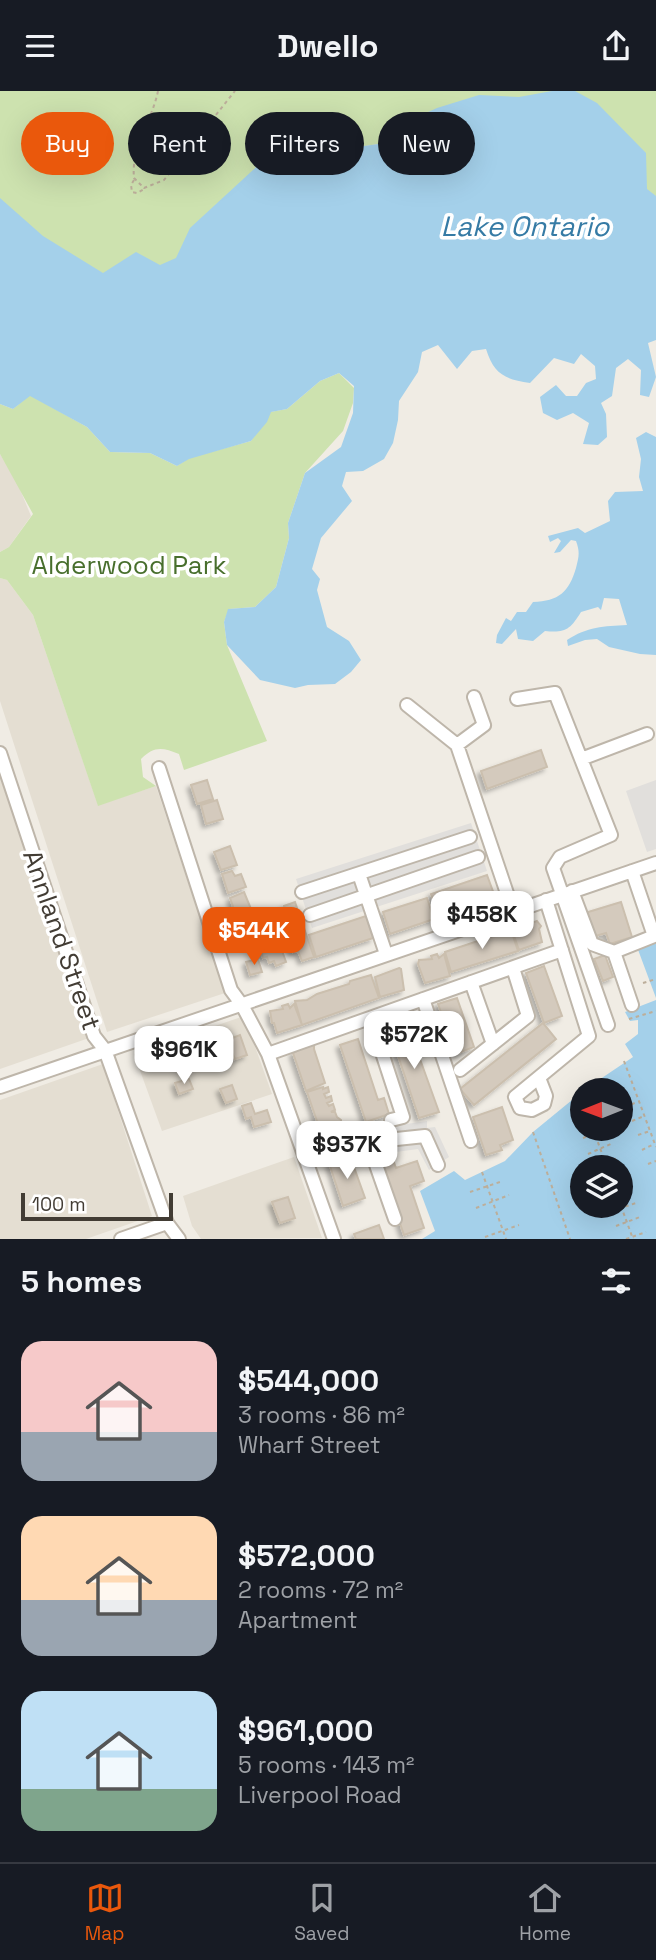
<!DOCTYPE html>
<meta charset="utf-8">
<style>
:root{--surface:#171b24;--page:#242831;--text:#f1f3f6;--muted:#9ea1a6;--line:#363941;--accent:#ea580c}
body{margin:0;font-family:"Space Grotesk",sans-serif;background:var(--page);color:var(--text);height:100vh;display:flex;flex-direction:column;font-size:26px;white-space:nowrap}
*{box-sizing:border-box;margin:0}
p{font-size:23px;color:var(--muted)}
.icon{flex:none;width:38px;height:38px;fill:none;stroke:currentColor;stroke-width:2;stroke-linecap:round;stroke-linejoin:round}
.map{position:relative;height:1148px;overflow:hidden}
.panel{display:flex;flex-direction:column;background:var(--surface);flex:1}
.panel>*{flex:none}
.banner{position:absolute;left:21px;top:21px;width:614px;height:63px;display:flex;gap:14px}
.needle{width:46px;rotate:269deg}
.buttons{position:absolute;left:570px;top:987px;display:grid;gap:14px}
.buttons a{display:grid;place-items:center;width:63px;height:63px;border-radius:50%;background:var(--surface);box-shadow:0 7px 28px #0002;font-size:35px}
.scale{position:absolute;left:21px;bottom:18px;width:152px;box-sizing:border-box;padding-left:7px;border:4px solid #423c34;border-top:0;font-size:19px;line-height:24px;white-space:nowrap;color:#423c34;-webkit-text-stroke:5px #fff;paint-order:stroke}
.price{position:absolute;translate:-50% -60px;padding:0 16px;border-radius:14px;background:#fff;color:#222;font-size:23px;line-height:46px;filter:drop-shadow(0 2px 4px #0008)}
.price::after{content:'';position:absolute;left:50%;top:42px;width:21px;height:16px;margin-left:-10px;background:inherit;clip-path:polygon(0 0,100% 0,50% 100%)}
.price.selected{background:var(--accent);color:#fff}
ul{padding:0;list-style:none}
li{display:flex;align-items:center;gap:21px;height:175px;padding:0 21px}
li span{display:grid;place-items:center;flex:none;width:196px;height:140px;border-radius:21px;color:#555}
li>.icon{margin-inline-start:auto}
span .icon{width:84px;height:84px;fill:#fffc;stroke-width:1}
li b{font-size:30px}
h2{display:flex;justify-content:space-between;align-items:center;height:84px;padding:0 21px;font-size:30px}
.pill{padding:0 24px;border-radius:32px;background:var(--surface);box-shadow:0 7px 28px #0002;font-size:24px;line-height:63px}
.pill.selected{background:var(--accent);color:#fff}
header{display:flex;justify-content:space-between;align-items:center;height:91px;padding:0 21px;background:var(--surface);font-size:32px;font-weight:600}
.tab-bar{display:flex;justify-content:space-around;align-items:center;height:98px;border-top:2px solid var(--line);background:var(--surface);font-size:19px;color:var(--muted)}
.tab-bar a{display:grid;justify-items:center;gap:4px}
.tab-bar .selected{color:var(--accent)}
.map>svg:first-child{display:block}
.residential{fill:#e4ded2}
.green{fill:#cde2af}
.parking{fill:#e1dfdc}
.water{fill:#a4d0ea;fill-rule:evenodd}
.building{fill:#d4cabd;stroke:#cbbfae;stroke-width:2;filter:url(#shadow)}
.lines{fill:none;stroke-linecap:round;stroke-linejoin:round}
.minor-casing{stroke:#beb6aa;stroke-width:16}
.path{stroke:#bcae9a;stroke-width:2;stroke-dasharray:3.5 3.5;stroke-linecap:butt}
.minor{stroke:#fff;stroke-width:12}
.labels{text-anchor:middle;stroke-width:7;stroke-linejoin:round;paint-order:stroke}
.park-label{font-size:26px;fill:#486f2d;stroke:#fff}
.street-label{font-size:26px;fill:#423c34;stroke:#fff}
.water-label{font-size:28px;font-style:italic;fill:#367ba5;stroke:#fff}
</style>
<header><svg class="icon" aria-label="menu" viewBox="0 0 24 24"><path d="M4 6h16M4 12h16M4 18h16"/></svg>Dwello<svg class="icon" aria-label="share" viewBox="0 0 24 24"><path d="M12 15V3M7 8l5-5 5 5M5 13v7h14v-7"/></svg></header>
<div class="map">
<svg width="656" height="1148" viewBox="0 0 656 1148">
<defs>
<filter id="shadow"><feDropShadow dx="-3.5" dy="3.5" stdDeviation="2" flood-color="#0004"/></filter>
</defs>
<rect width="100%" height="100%" fill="#f0ece4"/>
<path class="residential" d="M0,363L17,391L31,425L9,456L0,461Z
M0,487L7,489L33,524L98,714L156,695L225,902L107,941L0,610Z
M0,686L89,947L0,978Z
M244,925L272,1003L162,1040L134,963Z
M103,973L152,1125L86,1148H0V1009Z
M294,1066L322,1147L201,1148L192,1135L183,1105Z"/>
<path class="green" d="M0,0H656V123L392,51L365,55L220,141L126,206L0,118Z
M339,282L354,297L353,312L343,340L305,382L288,432L289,447L276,496L255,516L229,518L224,531L227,554L267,650L184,679L179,663C162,656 154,655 141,668L143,686L156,695L98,715L33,524L7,489L0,487V461L9,456L33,423L0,363V313L13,318L30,304L87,336L110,361L150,362L177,375L189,367L251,350L270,321L287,318L320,290Z"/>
<path class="parking" d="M656,689V758L647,761L626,700Z
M471,732L487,780L312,837L296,788Z
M427,1030V1037L435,1036L449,1066L429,1079L418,1058L389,1062L386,1054L322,1067L316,1046Z"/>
<path class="water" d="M552,0H575L597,12L646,62L647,98L656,105V249L648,252L656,286L649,306L640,304L641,279L628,268L616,277L612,305L601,312L606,323L607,346L598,354L583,353L589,332L573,322L557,329L543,322L540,306L556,294L566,305H577L586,292L596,288L595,275L581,263L574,273L554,267L530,292C504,288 494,283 486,258L472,260L457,278L438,254L422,261L418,281L399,310L398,329L393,352L384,368L363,380L346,381L342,395L352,410L321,447L312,478L320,488L317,499L327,536L349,550L361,569L351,581L335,593L308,594L295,597L260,589L227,554L224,531L228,518L255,516L276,496L289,447L288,432L305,382L341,356L353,322L354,295L339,282L320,290L287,318L271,321L267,331L251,350L189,368L177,375L150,362L110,361L87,336L30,305L13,318L0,313V107L43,145L103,182L136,161L160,174L176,167L190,137L279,55H307L326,33L336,59L392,51L404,32L437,17L479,4L519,6Z
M646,341L656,346V564L640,563L609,556L597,548L585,549L568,555L567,549C587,536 604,535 627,534L619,508L604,507L601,519L598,516L581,521C570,539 565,542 545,540L533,550L518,548L516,538L502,553L496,552L497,544L506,527L511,530L517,521H526L533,511C559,510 569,501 576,477C579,465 580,461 576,450L571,449L560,461L554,462L561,450L558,447L550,451L548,445L578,437L585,442L610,430L608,410L615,401L643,400L639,386L641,368L636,347Z
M656,849V907L637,856Z
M656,909V1148H422L435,1140L420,1100L454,1080L465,1089L505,1070L533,1041L583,1000V1038H621V999H584L633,966L625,953L638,943V929L630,930L625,921ZM583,1076H621V1115H583Z"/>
<path class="building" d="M541,659L547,676L487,698L481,680Z
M207,689L213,708L197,713L191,694Z
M217,709L223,728L206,733L201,714Z
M230,755L237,774L221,779L214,761Z
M232,780L235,785L241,783L246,796L228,802L222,783Z
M487,784L495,806L439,825L431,803Z
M244,801L251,818L236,824L230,807Z
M427,807L434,828L390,843L383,821Z
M295,811L314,866L302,870L298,860L293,861L288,850L292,848L284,815Z
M621,811L632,846L610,853L606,842L592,846L585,822Z
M253,823L258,840L243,845L237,828Z
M366,825L373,847L316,866L309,844Z
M537,830L541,835L539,838L542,851L519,859L512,839Z
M511,839L518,860L451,881L445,861Z
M280,854L286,871L276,875L274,870L269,872L267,866L263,867L261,861Z
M437,863L439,867L444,863L450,885L425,892L418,873L419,869L432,868L431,865Z
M605,864L613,886L603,890L594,868Z
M258,868L262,881L250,884L246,871Z
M544,875L562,925L544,932L526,882Z
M399,877L401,878L404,899L380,906L375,886Z
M371,884L379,907L302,934L295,910L307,909L317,903L349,893L350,890Z
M457,907L474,956L456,963L438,913Z
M288,913L290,917L294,913L302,934L277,942L274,932H272L270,920L283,918L282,915Z
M407,932L439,1021L419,1027L389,938Z
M543,932L556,948L474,1014L460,998Z
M240,944L247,964L235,968L232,962L229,963L224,950Z
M358,948L378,1009L384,1007L389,1023L366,1031L340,954Z
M314,951V958L325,992L306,1000L293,962Z
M189,988L193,998L179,1003L175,992Z
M232,994L237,1008L226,1012L220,998Z
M323,996V998L328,996L329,1001L324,1003L326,1007L331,1005L332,1010L327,1012L329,1015L333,1013L335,1019L331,1021H335L337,1026L341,1029V1036L336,1037L333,1033L320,1039L307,1001Z
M251,1012L255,1023L267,1019L271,1031L254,1036L251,1026L246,1028L242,1015Z
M502,1016L513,1049L500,1054L502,1059L486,1064L473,1026Z
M350,1065L365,1107L343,1115L329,1072Z
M392,1066L396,1077L417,1070L424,1090L410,1095L424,1137L404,1144L379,1071Z
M288,1106L295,1127L280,1132L272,1111Z
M379,1134L384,1148H356L354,1143Z"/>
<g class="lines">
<defs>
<path id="minor" d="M517,608L555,602L611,744L560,766L553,777L608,934
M407,614L457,654L513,820
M457,654L484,634L474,606
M0,662L94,945L105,959L167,1132L179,1148
M581,668L647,643
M159,677L231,899L242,914L268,963L334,1148
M632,780L654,845L656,844
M359,783L386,863
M572,800L592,853L614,861
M302,801L470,746
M310,824L478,766
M471,891L493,953
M423,908L471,1050
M632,914L614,861L654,845
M371,928L403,1026L391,1029
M268,963L562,859
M460,979L528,925L513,877
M539,987L546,1005L544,1013L532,1019L520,1017L515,1006L589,945L546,809
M0,996L656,772
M368,1051L395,1128
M300,1052L368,1051L425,1045L438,1074
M121,1148L167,1132"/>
</defs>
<use href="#minor" class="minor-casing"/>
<path class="path" d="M158,0C152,30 131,55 134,87L144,97L164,89L235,0
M134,89L131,94L132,101L137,102L144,98
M643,892L656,888
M629,928L656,920
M624,970L656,1056
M580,1002L583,1010
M625,1016L637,1011
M632,1030L644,1025
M577,1031L583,1030
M593,1038L607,1076
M533,1041L570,1148
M638,1044L650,1040
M583,1047L608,1038
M642,1059L654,1053
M588,1063L613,1052
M648,1073L656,1070
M593,1076L618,1067
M482,1081L506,1148
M621,1083L624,1082
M621,1100L630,1096
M470,1101L503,1090
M621,1115L633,1148
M476,1117L509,1104
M612,1120L636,1112
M616,1135L640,1126
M485,1146L519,1134
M626,1148L646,1141"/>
<use href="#minor" class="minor"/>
</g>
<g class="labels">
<g class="park-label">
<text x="129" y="483">Alderwood Park</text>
</g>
<g class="street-label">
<text transform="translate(62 849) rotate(71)" y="9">Annland Street</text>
</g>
<g class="water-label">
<text x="525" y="145">Lake Ontario</text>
</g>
</g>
</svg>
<div class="buttons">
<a><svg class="needle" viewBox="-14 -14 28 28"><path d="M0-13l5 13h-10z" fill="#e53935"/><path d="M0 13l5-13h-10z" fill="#9ea1a6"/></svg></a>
<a><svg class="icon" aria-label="layers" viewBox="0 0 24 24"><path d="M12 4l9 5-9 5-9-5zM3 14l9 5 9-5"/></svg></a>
</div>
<div class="scale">100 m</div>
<b class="price" style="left:482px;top:860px">$458K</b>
<b class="price selected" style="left:254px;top:876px">$544K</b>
<b class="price" style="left:414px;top:980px">$572K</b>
<b class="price" style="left:184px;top:995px">$961K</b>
<b class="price" style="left:347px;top:1090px">$937K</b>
<div class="banner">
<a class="pill selected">Buy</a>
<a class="pill">Rent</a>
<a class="pill">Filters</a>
<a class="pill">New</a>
</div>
</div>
<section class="panel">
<h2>5 homes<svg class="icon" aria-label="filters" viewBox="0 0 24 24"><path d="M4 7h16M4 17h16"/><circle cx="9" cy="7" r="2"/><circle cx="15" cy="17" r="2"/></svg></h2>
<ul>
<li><span style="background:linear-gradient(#f6c9c9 65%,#9aa5b1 0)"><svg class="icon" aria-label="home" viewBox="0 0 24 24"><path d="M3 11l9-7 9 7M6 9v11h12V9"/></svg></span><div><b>$544,000</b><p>3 rooms · 86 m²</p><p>Wharf Street</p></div></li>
<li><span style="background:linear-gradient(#ffd9b3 60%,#9aa5b1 0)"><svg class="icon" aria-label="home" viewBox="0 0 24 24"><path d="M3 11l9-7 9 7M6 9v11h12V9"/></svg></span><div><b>$572,000</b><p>2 rooms · 72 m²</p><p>Apartment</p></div></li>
<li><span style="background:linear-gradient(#bfe0f5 70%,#7fa58c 0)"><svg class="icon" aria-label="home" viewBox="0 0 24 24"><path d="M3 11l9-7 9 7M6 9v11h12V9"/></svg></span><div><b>$961,000</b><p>5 rooms · 143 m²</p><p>Liverpool Road</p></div></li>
</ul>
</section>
<nav class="tab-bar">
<a class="selected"><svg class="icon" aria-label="map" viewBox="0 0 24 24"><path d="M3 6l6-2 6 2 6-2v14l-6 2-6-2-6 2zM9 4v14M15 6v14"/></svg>Map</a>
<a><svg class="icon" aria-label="saved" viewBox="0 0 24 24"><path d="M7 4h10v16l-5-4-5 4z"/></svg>Saved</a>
<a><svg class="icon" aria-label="home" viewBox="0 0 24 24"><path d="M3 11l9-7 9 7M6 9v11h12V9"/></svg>Home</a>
</nav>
